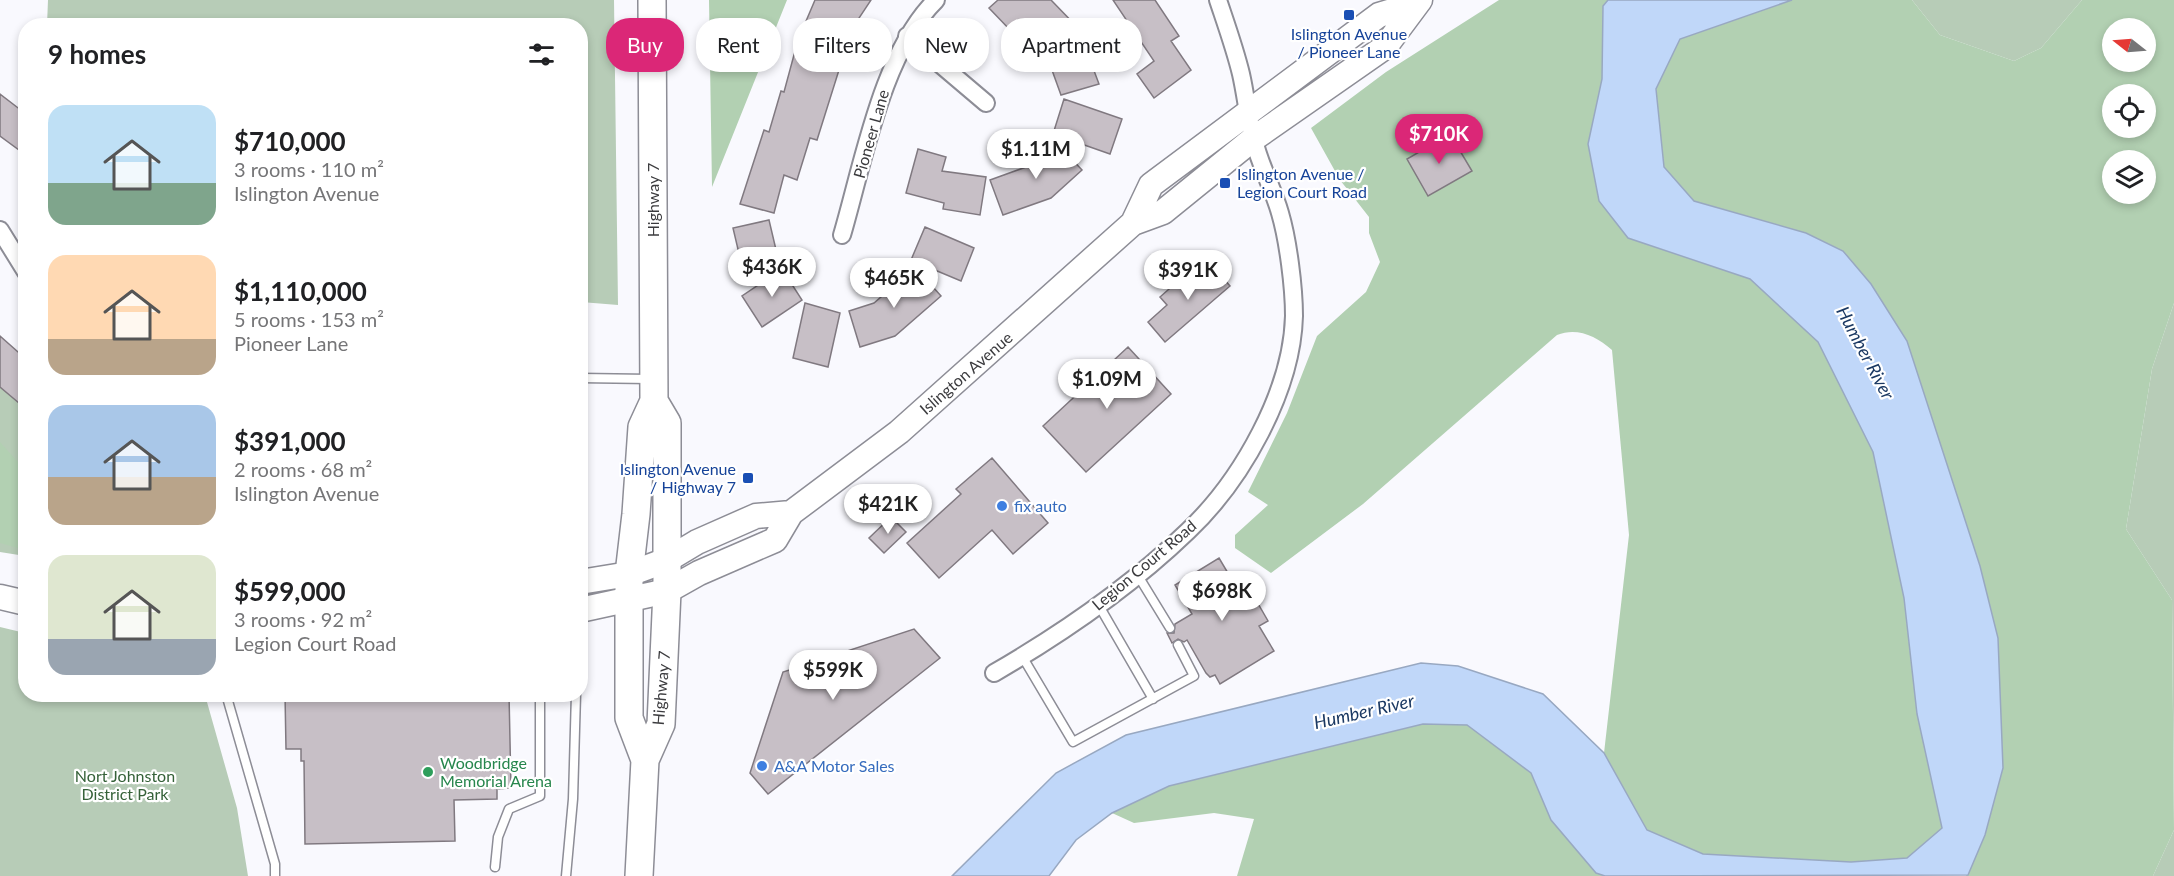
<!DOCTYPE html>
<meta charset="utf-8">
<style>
:root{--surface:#fff;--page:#f2f2f2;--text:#202124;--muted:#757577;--accent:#db2777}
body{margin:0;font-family:Lato,sans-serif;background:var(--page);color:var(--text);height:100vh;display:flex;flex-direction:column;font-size:22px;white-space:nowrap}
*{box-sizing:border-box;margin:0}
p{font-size:20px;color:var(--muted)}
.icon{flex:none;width:33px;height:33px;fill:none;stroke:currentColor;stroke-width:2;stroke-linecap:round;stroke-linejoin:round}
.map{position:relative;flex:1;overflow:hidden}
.drawer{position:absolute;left:18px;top:18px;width:570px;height:684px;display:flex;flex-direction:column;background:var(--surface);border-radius:24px;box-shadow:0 3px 9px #0003}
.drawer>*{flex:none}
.banner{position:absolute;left:606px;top:18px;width:570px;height:54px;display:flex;gap:12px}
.needle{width:39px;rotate:287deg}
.controls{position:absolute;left:2102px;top:18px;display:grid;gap:12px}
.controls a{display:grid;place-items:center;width:54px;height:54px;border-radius:50%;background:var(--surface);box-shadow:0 3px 9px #0003;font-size:30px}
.price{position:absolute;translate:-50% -51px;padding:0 14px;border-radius:21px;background:#fff;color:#222;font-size:20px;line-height:39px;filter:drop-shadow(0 2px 3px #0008)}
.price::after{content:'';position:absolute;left:50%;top:36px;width:18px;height:14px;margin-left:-9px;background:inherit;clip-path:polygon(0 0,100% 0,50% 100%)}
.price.current{background:var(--accent);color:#fff}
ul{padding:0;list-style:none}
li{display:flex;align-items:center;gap:18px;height:150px;padding:0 30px}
li span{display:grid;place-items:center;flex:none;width:168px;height:120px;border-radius:18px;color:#555}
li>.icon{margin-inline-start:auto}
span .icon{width:72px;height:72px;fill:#fffc;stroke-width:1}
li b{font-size:26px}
h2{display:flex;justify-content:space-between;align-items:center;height:72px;padding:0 30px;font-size:26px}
.pill{padding:0 21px;border-radius:24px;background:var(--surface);box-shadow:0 3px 9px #0003;font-size:21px;line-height:54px}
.pill.current{background:var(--accent);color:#fff}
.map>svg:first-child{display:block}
.green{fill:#b7ccb7}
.forest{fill:#b2d0b2;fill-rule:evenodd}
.water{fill:#c0d7f9;stroke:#98a8c1;stroke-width:1.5}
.building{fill:#c7bfc6;stroke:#807980;stroke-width:1.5}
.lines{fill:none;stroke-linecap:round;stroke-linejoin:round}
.lane-casing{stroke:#8d8d96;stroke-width:11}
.street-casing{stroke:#8d8d96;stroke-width:20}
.secondary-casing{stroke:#8d8d96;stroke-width:27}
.primary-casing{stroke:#8d8d96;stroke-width:30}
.lane{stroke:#fff;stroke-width:8}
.street{stroke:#fff;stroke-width:16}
.secondary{stroke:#fff;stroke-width:24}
.primary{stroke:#fff;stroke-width:27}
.transit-dot{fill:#1a4fb4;stroke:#fff;stroke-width:2}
.shop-dot{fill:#3f7fe0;stroke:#fff;stroke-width:2}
.leisure-dot{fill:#2e9e5b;stroke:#fff;stroke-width:2}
.labels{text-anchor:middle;stroke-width:4.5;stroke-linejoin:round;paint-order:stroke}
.transit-label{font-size:16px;fill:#164399;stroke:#fff}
.street-label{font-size:16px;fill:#3b3b3e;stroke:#fff}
.shop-label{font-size:16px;fill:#366cbe;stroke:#fff;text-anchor:start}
.leisure-label{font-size:16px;fill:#27864d;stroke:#fff;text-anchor:start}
.park-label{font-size:16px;fill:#356138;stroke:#fff}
.water-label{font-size:18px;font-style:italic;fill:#1b3963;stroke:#fff}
</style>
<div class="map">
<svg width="2174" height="876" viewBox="0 0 2174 876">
<rect width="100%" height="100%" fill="#f9f9fe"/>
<path class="green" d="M48,0H614L618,305L581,302L580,26L47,25Z
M1912,0H2082L2041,48L2014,61L1940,35Z
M2174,303V807L2172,600L2126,529L2152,369Z
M0,380L25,407V556L0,552Z
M0,627L25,633L26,694L205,695L237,808L248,876H0Z
M2174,830V876H2153Z"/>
<path class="forest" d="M709,0H787L712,187Z
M1499,0H1608L1603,6L1602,79L1588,144L1628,238L1750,279L1818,342L1873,452L1904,598L1917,714L1942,828L1908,858L1851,862L1703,854L1647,830L1604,753L1629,535L1612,350C1596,336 1577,327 1557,335L1363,504L1271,573L1235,548V535L1268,505L1248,492L1287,413L1317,336L1366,292L1380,262L1369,233V217L1340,180L1311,128L1386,72Z
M1792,0H1912L1940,35L2014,61L2041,48L2082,0H2174V303L2152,369L2126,529L2172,600L2174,830L2153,876H1966L1985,835L1907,341L1871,284L1843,251L1806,233L1694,201L1664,167L1656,89L1680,39ZM2112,28H2145V62H2112ZM2112,94H2145V128H2112ZM2112,160H2145V194H2112Z
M0,442L25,470V550L0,543Z
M1423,724L1467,725L1531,773L1551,820L1596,873L1605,876H1237L1254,819L1214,813L1134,823L1112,813L1169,786Z"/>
<path class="water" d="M1608,0H1792L1680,39L1656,89L1664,167L1694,201L1806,233L1843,251L1871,284L1907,341L1980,566L1998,638L2003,768L1985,835L1968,875L1605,876L1596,873L1551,820L1531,773L1467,725L1423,724L1169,786L1112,813L1076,840L1049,876H952L1056,773L1126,735L1421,663L1458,666L1543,694L1604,753L1647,830L1703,854L1851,862L1907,858L1942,828L1917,714L1904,598L1873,452L1818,342L1750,279L1628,238L1599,201L1588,144L1602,79L1603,6Z"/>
<path class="building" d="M815,0H871L859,18L844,54L817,140L810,138L797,180L784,175L774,213L740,204L764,130L769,132L781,91L784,92L798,40Z
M998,0H1051L1078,28L1099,84L1061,95L1044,48L1021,24L1012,32L989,8Z
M1113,0H1155L1179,36L1171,41L1191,70L1154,98L1137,74L1154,61Z
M0,94L26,114V142L19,150L0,136Z
M1064,99L1122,119L1110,154L1053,134Z
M1450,134L1472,171L1428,196L1407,159Z
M1051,137L1082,170L1051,198L1003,215L990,180L1026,167L1048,147Z
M918,149L946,157L942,171L986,177L980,215L943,209L944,203L906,193Z
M769,220L777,254L741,262L733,228Z
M925,227L974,248L961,281L911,260Z
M1209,262L1230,286L1165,342L1148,322L1167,305L1160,297L1186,274L1190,279Z
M915,267L941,296L895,336L860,347L849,311L874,303Z
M782,269L802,300L762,327L742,296Z
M805,303L840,313L828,367L793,358Z
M0,336L26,359V409L0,387Z
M1128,347L1171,394L1086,472L1043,426Z
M992,458L1048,523L1013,554L992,530L939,578L907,543L961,494L956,489Z
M891,517L906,532L884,553L869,538Z
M1219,558L1232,580L1241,574L1268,621L1259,626L1274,651L1220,684L1215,675L1210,677L1206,673L1187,640L1184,642L1178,639L1172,643L1167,633H1174L1175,624L1192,614L1175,585Z
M914,629L940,658L768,794L750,773L783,672Z
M285,694H509L511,788L497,789V799L454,800L455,841L305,844L304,761H301V749H286Z"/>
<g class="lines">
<defs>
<path id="lane" d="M580,378L650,379
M1137,574L1170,628
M1098,604L1153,699
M1022,656L1073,742L1194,676L1178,645
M226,694L275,864V876
M495,867L498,837L509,809L540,796V694
M566,876L573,799L576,694"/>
<path id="street" d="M907,36L986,103
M0,230L26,272
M842,235C863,164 882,53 936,0
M994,673C1063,633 1131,586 1188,531C1242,480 1292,391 1294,316C1294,287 1288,240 1280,213C1273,188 1260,166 1254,140C1248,119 1246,96 1241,74C1235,49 1226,24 1218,0"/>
<path id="secondary" d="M1133,223L1151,185L1379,15L1415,4
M580,582L629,574L667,560L697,542L756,516L791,513
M0,597L26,603
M580,610L667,591L699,573L775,540L791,513L899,432L1133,223L1163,212L1253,139L1385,47L1420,0"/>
<path id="primary" d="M645,760L629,718V574L636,514L642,427L654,401L652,0
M639,876L645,760L661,724L667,591V423L654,401"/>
</defs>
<use href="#lane" class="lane-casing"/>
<use href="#street" class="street-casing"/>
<use href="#secondary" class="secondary-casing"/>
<use href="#primary" class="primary-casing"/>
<use href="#lane" class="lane"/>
<use href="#street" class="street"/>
<use href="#secondary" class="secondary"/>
<use href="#primary" class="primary"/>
</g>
<g class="transit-dot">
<rect x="1343" y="9" width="12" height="12" rx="3"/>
<rect x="1219" y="177" width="12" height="12" rx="3"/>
<rect x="742" y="472" width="12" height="12" rx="3"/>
</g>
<g class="shop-dot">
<circle cx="1002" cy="506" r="6"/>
<circle cx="762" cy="766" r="6"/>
</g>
<circle class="leisure-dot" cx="428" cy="772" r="6"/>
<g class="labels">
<g class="transit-label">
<text x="1349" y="40">Islington Avenue<tspan x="1349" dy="18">/ Pioneer Lane</tspan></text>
<text x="1237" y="180" text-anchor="start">Islington Avenue /<tspan x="1237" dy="18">Legion Court Road</tspan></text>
<text x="736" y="475" text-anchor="end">Islington Avenue<tspan x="736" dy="18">/ Highway 7</tspan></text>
</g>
<g class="street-label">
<text transform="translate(871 134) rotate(-74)" y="6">Pioneer Lane</text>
<text transform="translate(653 200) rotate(-90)" y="6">Highway 7</text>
<text transform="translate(966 373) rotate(-41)" y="6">Islington Avenue</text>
<text transform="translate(1144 565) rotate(-40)" y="6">Legion Court Road</text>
<text transform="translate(661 688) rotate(-85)" y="6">Highway 7</text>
</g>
<g class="shop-label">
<text x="1014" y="512">fix auto</text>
<text x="774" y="772">A&amp;A Motor Sales</text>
</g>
<g class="leisure-label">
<text x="440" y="769">Woodbridge<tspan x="440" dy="18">Memorial Arena</tspan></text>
</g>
<g class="park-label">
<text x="125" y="782">Nort Johnston<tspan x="125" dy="18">District Park</tspan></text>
</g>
<g class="water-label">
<text transform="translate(1865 353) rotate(62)" y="6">Humber River</text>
<text transform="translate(1364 712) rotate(-13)" y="6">Humber River</text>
</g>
</g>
</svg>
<div class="controls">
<a><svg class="needle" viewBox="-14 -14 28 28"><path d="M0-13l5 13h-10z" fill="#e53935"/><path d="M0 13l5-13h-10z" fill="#757577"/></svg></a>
<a><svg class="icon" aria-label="locate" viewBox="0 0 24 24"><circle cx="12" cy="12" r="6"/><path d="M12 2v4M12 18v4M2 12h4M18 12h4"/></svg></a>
<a><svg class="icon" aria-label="layers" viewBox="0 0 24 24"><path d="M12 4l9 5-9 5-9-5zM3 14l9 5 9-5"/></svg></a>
</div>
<b class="price current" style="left:1439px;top:165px">$710K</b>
<b class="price" style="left:1036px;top:180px">$1.11M</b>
<b class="price" style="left:772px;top:298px">$436K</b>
<b class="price" style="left:1188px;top:301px">$391K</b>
<b class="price" style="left:894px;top:309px">$465K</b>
<b class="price" style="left:1107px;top:410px">$1.09M</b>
<b class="price" style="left:888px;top:535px">$421K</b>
<b class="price" style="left:1222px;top:622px">$698K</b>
<b class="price" style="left:833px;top:701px">$599K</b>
<div class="banner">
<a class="pill current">Buy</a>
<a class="pill">Rent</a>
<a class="pill">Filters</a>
<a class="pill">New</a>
<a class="pill">Apartment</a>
</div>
<section class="drawer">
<h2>9 homes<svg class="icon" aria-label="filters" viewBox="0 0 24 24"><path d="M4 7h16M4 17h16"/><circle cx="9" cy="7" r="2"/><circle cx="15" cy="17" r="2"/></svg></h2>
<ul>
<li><span style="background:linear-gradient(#bfe0f5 65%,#7fa58c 0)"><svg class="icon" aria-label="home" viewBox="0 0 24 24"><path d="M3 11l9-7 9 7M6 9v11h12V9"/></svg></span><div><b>$710,000</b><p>3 rooms · 110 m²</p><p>Islington Avenue</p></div></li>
<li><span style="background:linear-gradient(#ffd9b3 70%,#b9a48a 0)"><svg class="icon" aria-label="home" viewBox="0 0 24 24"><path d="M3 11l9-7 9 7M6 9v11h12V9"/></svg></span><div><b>$1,110,000</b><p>5 rooms · 153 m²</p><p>Pioneer Lane</p></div></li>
<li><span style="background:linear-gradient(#a9c7e8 60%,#b9a48a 0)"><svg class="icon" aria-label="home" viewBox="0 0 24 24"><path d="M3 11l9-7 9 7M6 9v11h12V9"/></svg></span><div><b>$391,000</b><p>2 rooms · 68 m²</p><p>Islington Avenue</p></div></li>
<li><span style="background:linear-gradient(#dfe7d0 70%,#9aa5b1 0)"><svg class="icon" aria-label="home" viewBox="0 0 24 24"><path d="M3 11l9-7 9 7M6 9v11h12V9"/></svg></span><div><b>$599,000</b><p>3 rooms · 92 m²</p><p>Legion Court Road</p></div></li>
</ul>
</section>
</div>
